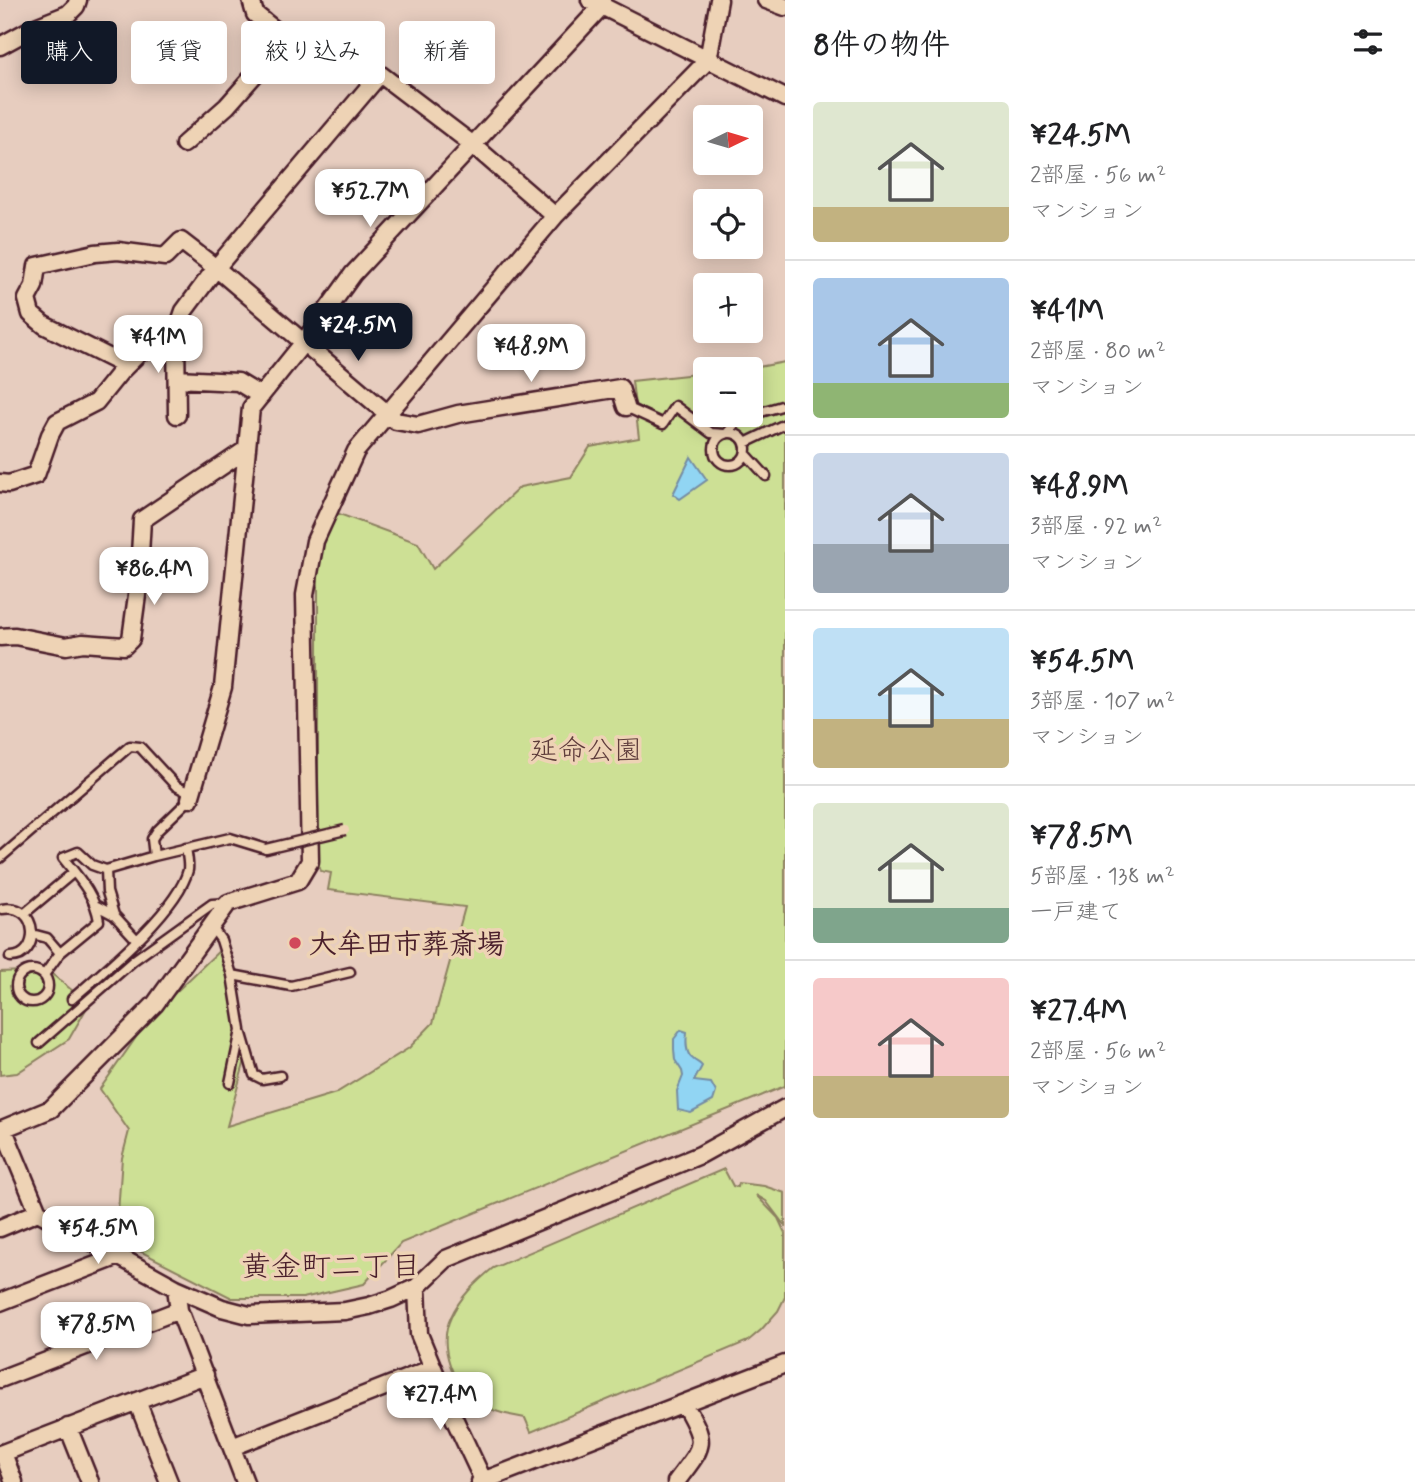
<!DOCTYPE html>
<html lang="ja">
<meta charset="utf-8">
<style>
:root{--surface:#fff;--page:#f2f2f2;--text:#202124;--muted:#757577;--line:#e0e0e0;--accent:#111827}
body{margin:0;font-family:Mynerve,"Klee One",sans-serif;background:var(--page);color:var(--text);height:100vh;display:flex;flex-direction:column;font-size:26px;white-space:nowrap}
*{box-sizing:border-box;margin:0}
p{font-size:23px;color:var(--muted)}
.icon{flex:none;width:38px;height:38px;fill:none;stroke:currentColor;stroke-width:2;stroke-linecap:round;stroke-linejoin:round}
.map{position:relative;flex:1;overflow:hidden}
.sheet{display:flex;flex-direction:column;background:var(--surface);width:630px}
.sheet>*{flex:none}
.banner{position:absolute;left:21px;top:21px;width:658px;height:63px;display:flex;gap:14px}
.needle{width:46px;rotate:85deg}
.fabs{position:absolute;left:693px;top:105px;display:grid;gap:14px}
.fabs a{display:grid;place-items:center;width:70px;height:70px;border-radius:7px;background:var(--surface);box-shadow:0 4px 18px #0003;font-size:35px}
.price{position:absolute;translate:-50% -60px;padding:0 16px;border-radius:14px;background:#fff;color:#222;font-size:23px;line-height:46px;filter:drop-shadow(0 2px 4px #0008)}
.price::after{content:'';position:absolute;left:50%;top:42px;width:21px;height:16px;margin-left:-10px;background:inherit;clip-path:polygon(0 0,100% 0,50% 100%)}
.price.selected{background:var(--accent);color:#fff}
ul{padding:0;list-style:none}
li{display:flex;align-items:center;gap:21px;height:175px;padding:0 28px}
li+li{border-top:2px solid var(--line)}
li span{display:grid;place-items:center;flex:none;width:196px;height:140px;border-radius:7px;color:#555}
li>.icon{margin-inline-start:auto}
span .icon{width:84px;height:84px;fill:#fffc;stroke-width:1}
li b{font-size:30px}
h2{display:flex;justify-content:space-between;align-items:center;height:84px;padding:0 28px;font-size:30px}
.pill{padding:0 24px;border-radius:7px;background:var(--surface);box-shadow:0 4px 18px #0003;font-size:24px;line-height:63px}
.pill.selected{background:var(--accent);color:#fff}
main{display:flex;flex:1;min-height:0}
.map>svg:first-child{display:block}
.green{fill:#cde095;stroke:#8c8060;stroke-width:2}
.water{fill:#91d5f3;stroke:#758ca3;stroke-width:2}
.lines{fill:none;stroke-linecap:round;stroke-linejoin:round}
.lane-casing{stroke:#4a1f2b;stroke-width:13}
.street-casing{stroke:#4a1f2b;stroke-width:21}
.lane{stroke:#eed3b5;stroke-width:8}
.street{stroke:#eed3b5;stroke-width:16}
.lane-bridge-casing{stroke:#4a1f2b;stroke-width:13;stroke-linecap:butt}
.lane-bridge{stroke:#eed3b5;stroke-width:8}
.poi-dot{fill:#d1495b;stroke:#eed3b5;stroke-width:2.5}
.labels{text-anchor:middle;stroke-width:7;stroke-linejoin:round;paint-order:stroke}
.park-label{font-size:28px;fill:#5e3c3b;stroke:#eed3b5}
.poi-label{font-size:28px;font-weight:bold;fill:#4a1f2b;stroke:#eed3b5;text-anchor:start}
.neighbourhood-label{font-size:30px;fill:#4a1f2b;stroke:#eed3b5}
</style>
<main>
<div class="map">
<svg width="785" height="1482" viewBox="0 0 785 1482">
<rect width="100%" height="100%" fill="#e7cdbf"/>
<filter id="ink" filterUnits="userSpaceOnUse"><feTurbulence type="fractalNoise" baseFrequency=".0143" numOctaves="2"/><feDisplacementMap in="SourceGraphic" scale="14" xChannelSelector="R" yChannelSelector="G"/><feConvolveMatrix kernelMatrix="1 2 1 2 8 2 1 2 1" color-interpolation-filters="sRGB"/></filter>
<g filter="url(#ink)">
<path class="green" d="M785,362V1086L401,1243L364,1284L303,1298H232L116,1239L122,1158L129,1131L100,1089L151,1016L224,946L245,1060L227,1126L336,1093L409,1048L433,1023L465,907L328,890L331,873L321,871L318,863V558L334,512L418,543L433,569L520,487L571,477L590,447L639,438L632,381L705,373V415H751V369H748Z
M47,970L89,1004L69,1039L17,1073L0,1075V972Z
M724,1169L733,1186L738,1187L739,1183L764,1186L785,1193V1226L766,1201L756,1195L778,1218L785,1233V1297L778,1311L761,1330L748,1341L531,1432L525,1418C509,1415 493,1412 479,1403C453,1387 437,1346 451,1317C460,1297 476,1282 493,1268Z"/>
<path class="water" d="M691,457L707,480L680,499L673,494Z
M681,1030L687,1032C686,1041 685,1054 693,1059C696,1062 700,1063 702,1066L694,1081L711,1083L716,1092L713,1101L691,1113L678,1110L677,1091L683,1076L682,1071L675,1060L674,1049V1039Z"/>
<g class="lines">
<defs>
<path id="lane" d="M626,407L663,424L675,406L711,433L724,434
M714 449a16 16 0 1 1 32 0a16 16 0 1 1-32 0Z
M727,433L740,418L785,405
M745,443L785,424
M746,454L766,476
M154,856L152,839L157,831L190,799
M0,858L130,746L140,747L176,786L191,794
M106,870L107,892L114,915
M97,906L114,915L136,939
M2,909C40,902 41,958 10,957
M25,913L74,872
M211,926L221,940L232,975L241,1030L230,1083
M32,934L47,938L60,953
M16 986a16 16 0 1 1 32 0a16 16 0 1 1-32 0Z
M44,975L60,953L99,921C95,895 79,878 63,858L78,852L92,865L106,870L154,856L230,838L266,849
M232,975L291,986L350,972
M72,999C104,971 178,910 188,870C189,863 187,855 186,848
M242,1034L254,1075L262,1079L280,1076
M39,1043L134,960L212,904L228,903"/>
<path id="street" d="M251,0L255,14L316,63L380,74L472,144L555,216
M590,0L785,98
M766,0L785,7
M0,46L33,28L68,14L76,6L78,0
M380,74L216,268L396,421L418,425L458,414L620,388L626,407
M184,144L227,106L286,39
M176,334L177,415
M177,379L238,382L261,396
M0,483L9,484L36,475L50,435L57,422L96,402L121,371L137,355L151,345L176,334L184,311L216,268L181,241L165,257L118,251L95,253L37,266L34,286L27,299L31,314L44,325L126,366
M0,637L15,636L66,646L83,643L124,646L131,639L138,588L142,520L247,449
M190,799L223,687L251,408L304,342L353,274L601,7L602,0
M0,1130L51,1109L155,1004L228,903L298,881L310,861L305,595L315,541L356,451L555,216L708,60L719,0
M4,1130L38,1212L176,1288L222,1308L249,1315L345,1311L369,1306L391,1299L417,1287L446,1259L700,1155L785,1108
M0,1228L38,1212
M417,1287L419,1334L452,1414L483,1480
M176,1288L179,1310L245,1482
M0,1302L119,1256
M0,1379L179,1310
M137,1401L169,1482
M68,1427L90,1482
M232,1447L433,1368
M3,1453L14,1482
M0,1454L205,1375
M480,1482L785,1364
M676,1482C703,1445 709,1446 684,1404"/>
</defs>
<use href="#lane" class="lane-casing"/>
<use href="#street" class="street-casing"/>
<use href="#lane" class="lane"/>
<use href="#street" class="street"/>
<defs>
<path id="lane-bridge" d="M266,849L345,830"/>
</defs>
<use href="#lane-bridge" class="lane-bridge-casing"/>
<use href="#lane-bridge" class="lane-bridge"/>
</g>
</g>
<circle class="poi-dot" cx="295" cy="943" r="7"/>
<g class="labels">
<g class="park-label">
<text x="586" y="759">延命公園</text>
</g>
<g class="poi-label">
<text x="309" y="953">大牟田市葬斎場</text>
</g>
<g class="neighbourhood-label">
<text x="331" y="1276">黄金町二丁目</text>
</g>
</g>
</svg>
<div class="fabs">
<a><svg class="needle" viewBox="-14 -14 28 28"><path d="M0-13l5 13h-10z" fill="#e53935"/><path d="M0 13l5-13h-10z" fill="#757577"/></svg></a>
<a><svg class="icon" aria-label="locate" viewBox="0 0 24 24"><circle cx="12" cy="12" r="6"/><path d="M12 2v4M12 18v4M2 12h4M18 12h4"/></svg></a>
<a>+</a>
<a>−</a>
</div>
<b class="price" style="left:370px;top:229px">¥52.7M</b>
<b class="price selected" style="left:358px;top:363px">¥24.5M</b>
<b class="price" style="left:158px;top:375px">¥41M</b>
<b class="price" style="left:531px;top:384px">¥48.9M</b>
<b class="price" style="left:154px;top:607px">¥86.4M</b>
<b class="price" style="left:98px;top:1266px">¥54.5M</b>
<b class="price" style="left:96px;top:1362px">¥78.5M</b>
<b class="price" style="left:440px;top:1432px">¥27.4M</b>
<div class="banner">
<a class="pill selected">購入</a>
<a class="pill">賃貸</a>
<a class="pill">絞り込み</a>
<a class="pill">新着</a>
</div>
</div>
<section class="sheet">
<h2>8件の物件<svg class="icon" aria-label="filters" viewBox="0 0 24 24"><path d="M4 7h16M4 17h16"/><circle cx="9" cy="7" r="2"/><circle cx="15" cy="17" r="2"/></svg></h2>
<ul>
<li><span style="background:linear-gradient(#dfe7d0 75%,#c2b280 0)"><svg class="icon" aria-label="home" viewBox="0 0 24 24"><path d="M3 11l9-7 9 7M6 9v11h12V9"/></svg></span><div><b>¥24.5M</b><p>2部屋 · 56 m²</p><p>マンション</p></div></li>
<li><span style="background:linear-gradient(#a9c7e8 75%,#8fb573 0)"><svg class="icon" aria-label="home" viewBox="0 0 24 24"><path d="M3 11l9-7 9 7M6 9v11h12V9"/></svg></span><div><b>¥41M</b><p>2部屋 · 80 m²</p><p>マンション</p></div></li>
<li><span style="background:linear-gradient(#c9d6e8 65%,#9aa5b1 0)"><svg class="icon" aria-label="home" viewBox="0 0 24 24"><path d="M3 11l9-7 9 7M6 9v11h12V9"/></svg></span><div><b>¥48.9M</b><p>3部屋 · 92 m²</p><p>マンション</p></div></li>
<li><span style="background:linear-gradient(#bfe0f5 65%,#c2b280 0)"><svg class="icon" aria-label="home" viewBox="0 0 24 24"><path d="M3 11l9-7 9 7M6 9v11h12V9"/></svg></span><div><b>¥54.5M</b><p>3部屋 · 107 m²</p><p>マンション</p></div></li>
<li><span style="background:linear-gradient(#dfe7d0 75%,#7fa58c 0)"><svg class="icon" aria-label="home" viewBox="0 0 24 24"><path d="M3 11l9-7 9 7M6 9v11h12V9"/></svg></span><div><b>¥78.5M</b><p>5部屋 · 138 m²</p><p>一戸建て</p></div></li>
<li><span style="background:linear-gradient(#f6c9c9 70%,#c2b280 0)"><svg class="icon" aria-label="home" viewBox="0 0 24 24"><path d="M3 11l9-7 9 7M6 9v11h12V9"/></svg></span><div><b>¥27.4M</b><p>2部屋 · 56 m²</p><p>マンション</p></div></li>
</ul>
</section>
</main>
